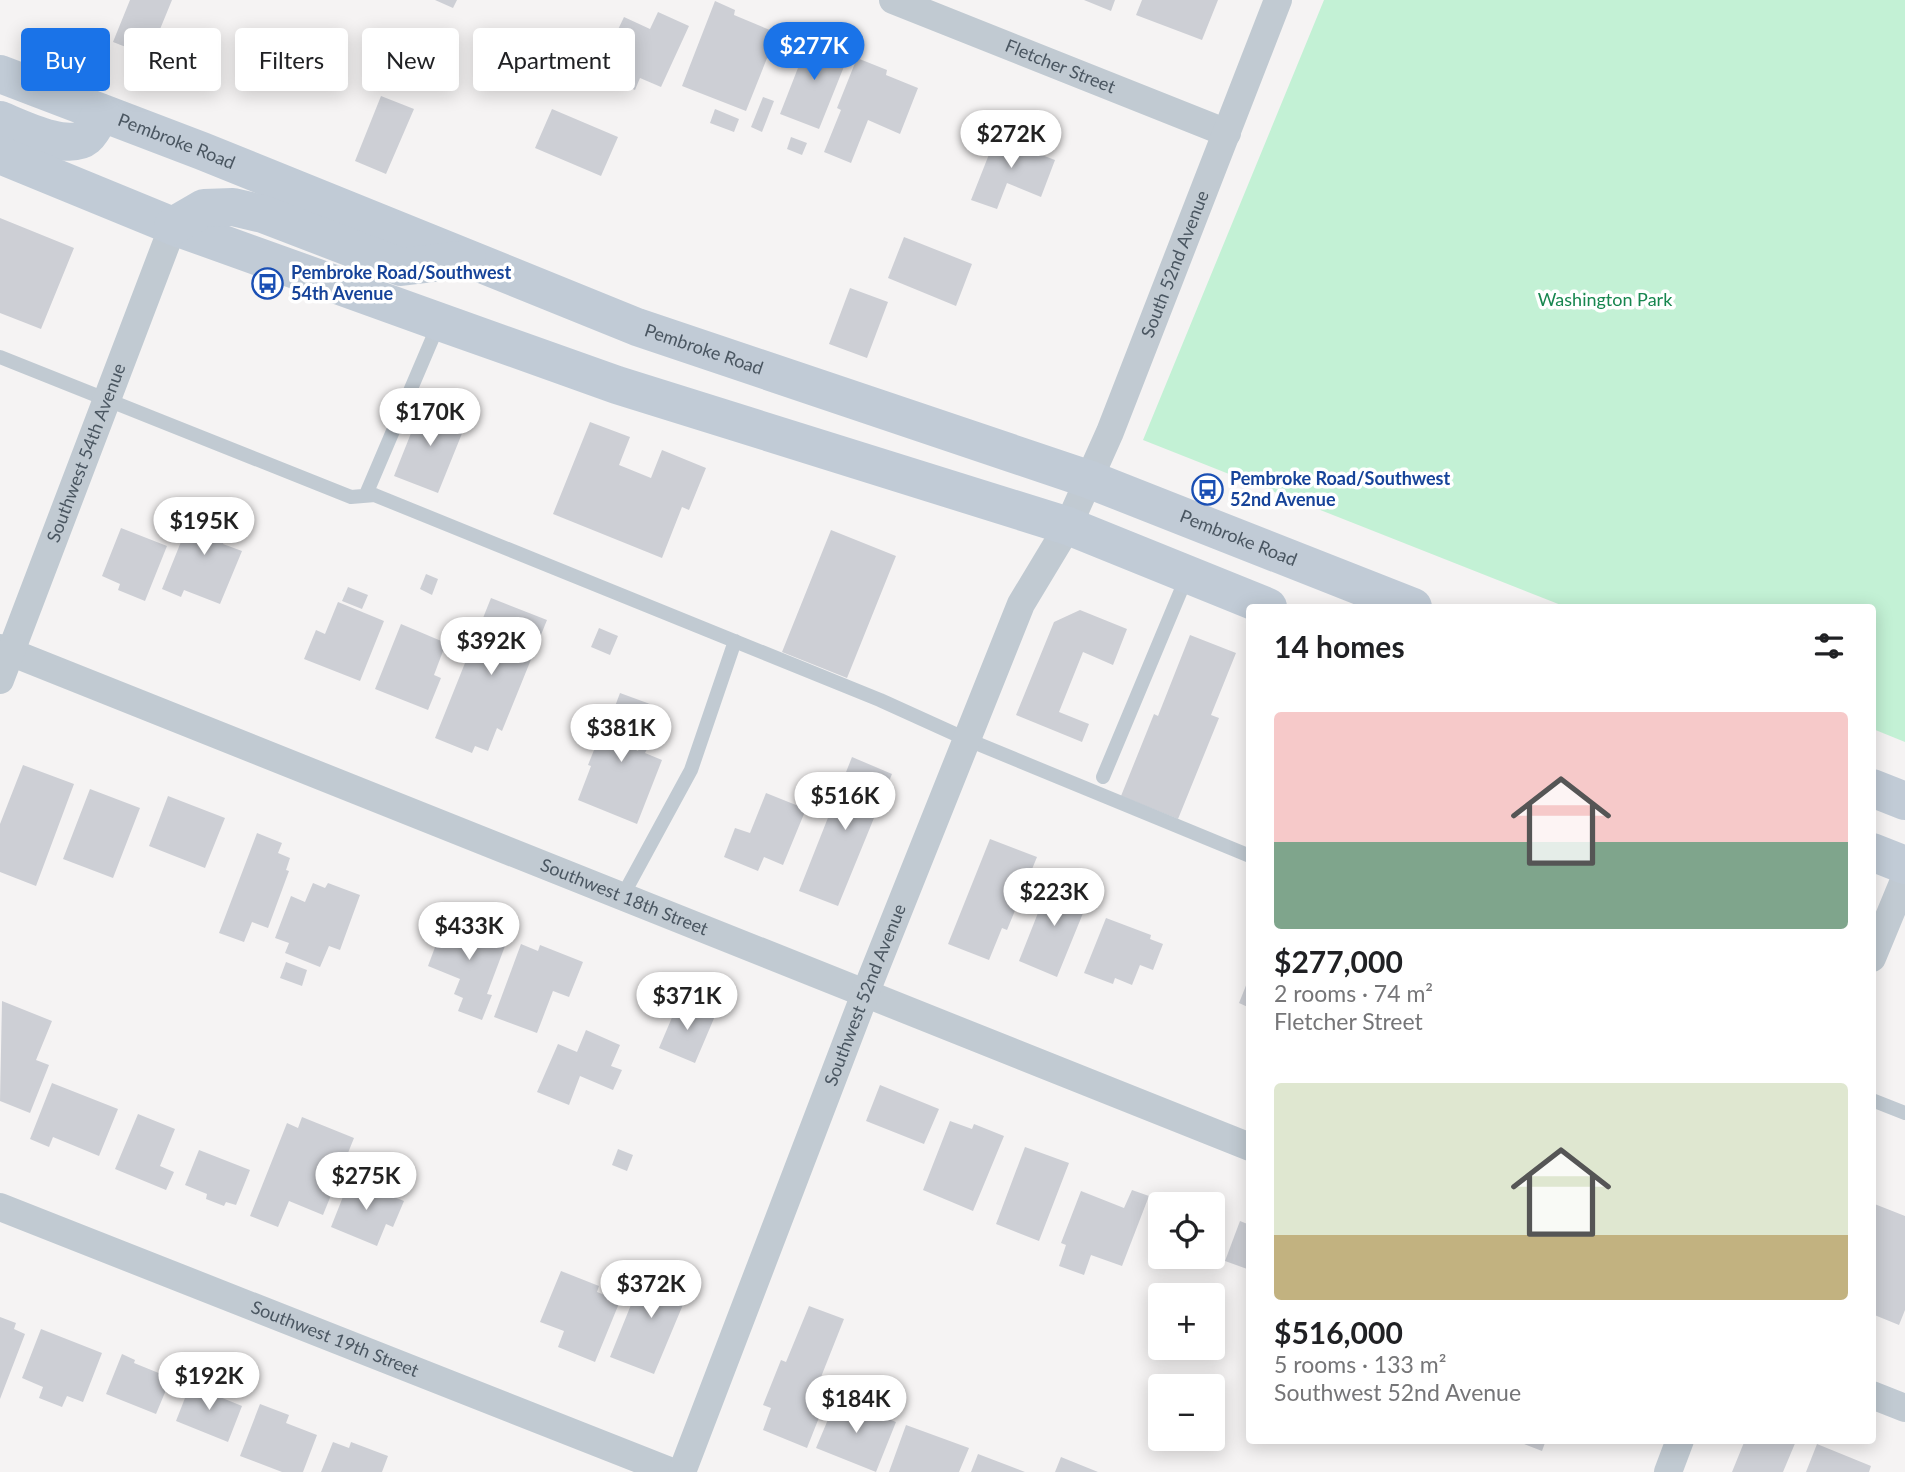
<!DOCTYPE html>
<meta charset="utf-8">
<style>
:root{--surface:#fff;--page:#f6f6f6;--text:#202124;--muted:#757577;--accent:#1a73e8}
body{margin:0;font-family:Lato,sans-serif;background:var(--page);color:var(--text);height:100vh;display:flex;flex-direction:column;font-size:26px;white-space:nowrap}
*{box-sizing:border-box;margin:0}
p{font-size:23px;color:var(--muted)}
.icon{flex:none;width:38px;height:38px;fill:none;stroke:currentColor;stroke-width:2;stroke-linecap:round;stroke-linejoin:round}
.map{position:relative;flex:1;overflow:hidden}
.drawer{position:absolute;left:1246px;top:604px;width:630px;height:840px;display:flex;flex-direction:column;background:var(--surface);border-radius:7px;box-shadow:0 4px 18px #0003}
.drawer>*{flex:none}
.guide{position:absolute;left:21px;top:28px;width:665px;height:63px;display:flex;gap:14px}
.buttons{position:absolute;left:1148px;top:1192px;display:grid;gap:14px}
.buttons a{display:grid;place-items:center;width:77px;height:77px;border-radius:7px;background:var(--surface);box-shadow:0 4px 18px #0003;font-size:35px}
.price{position:absolute;translate:-50% -60px;padding:0 16px;border-radius:24px;background:#fff;color:#222;font-size:23px;line-height:46px;filter:drop-shadow(0 2px 4px #0008)}
.price::after{content:'';position:absolute;left:50%;top:42px;width:21px;height:16px;margin-left:-10px;background:inherit;clip-path:polygon(0 0,100% 0,50% 100%)}
.price.on{background:var(--accent);color:#fff}
ul{padding:0;list-style:none}
li{display:grid;align-content:center;gap:14px;height:371px;padding:0 28px}
li span{display:grid;place-items:center;height:217px;border-radius:7px;color:#555}
li>.icon{margin-inline-start:auto}
span .icon{width:126px;height:126px;fill:#fffc;stroke-width:1}
li b{font-size:30px}
h2{display:flex;justify-content:space-between;align-items:center;height:84px;padding:0 28px;font-size:30px}
.chip{padding:0 24px;border-radius:7px;background:var(--surface);box-shadow:0 4px 18px #0003;font-size:24px;line-height:63px}
.chip.on{background:var(--accent);color:#fff}
.map>svg:first-child{display:block}
.green{fill:#c3f1d5}
.building{fill:#cdcfd5}
.lines{fill:none;stroke-linecap:round;stroke-linejoin:round}
.lane{stroke:#c1cad2;stroke-width:14}
.street{stroke:#c1cad2;stroke-width:28}
.secondary{stroke:#c1cbd6;stroke-width:38}
.labels{text-anchor:middle;stroke-width:7;stroke-linejoin:round;paint-order:stroke}
.street-label{font-size:18px;fill:#4a5661;stroke:#fff}
.transit-label{font-size:18px;font-weight:bold;fill:#164399;stroke:#fff;text-anchor:start}
.park-label{font-size:18px;fill:#17864f;stroke:#fff}
</style>
<div class="map">
<svg width="1905" height="1472" viewBox="0 0 1905 1472">
<rect width="100%" height="100%" fill="#f5f3f3"/>
<path class="green" d="M1324,0H1905V742L1873,729L1872,607H1566L1143,440Z"/>
<path class="building" d="M130,0H172L149,56L113,42Z
M435,0H457L453,8Z
M1084,0H1115L1111,11Z
M1142,0H1218L1202,40L1136,15Z
M715,1L735,10L734,15L777,33L746,111L682,86Z
M658,12L689,26L661,87L640,78L635,90L609,78L614,66L603,61L624,17L650,29Z
M812,32L836,41L831,53L847,59L819,129L780,114Z
M857,58L887,70L886,75L918,88L900,134L868,120L851,163L824,152L841,110L837,108Z
M381,96L414,109L386,174L355,161Z
M763,97L774,101L762,132L751,127Z
M552,109L618,137L601,176L535,148Z
M715,109L739,119L734,132L710,123Z
M999,129L1027,139L1023,148L1055,160L1041,197L1007,183L997,209L971,200Z
M791,137L807,143L802,155L787,149Z
M0,218L74,248L41,329L0,313Z
M904,237L972,264L956,306L888,278Z
M850,288L888,302L867,358L829,344Z
M423,403L467,421L438,493L394,476Z
M590,422L630,437L619,465L651,478L662,450L706,468L689,510L682,507L662,558L553,514Z
M197,502L233,517L223,544L242,551L220,604L184,590L181,597L162,589Z
M121,528L167,546L145,601L118,590L120,584L102,576Z
M831,530L896,556L847,678L782,652Z
M426,574L438,579L432,595L420,589Z
M348,587L368,595L362,609L342,601Z
M491,598L547,620L502,731L497,728L488,751L475,746L472,753L435,738Z
M338,602L384,621L360,681L304,659L316,630L325,634Z
M1080,610L1127,629L1113,665L1083,652L1059,712L1089,724L1082,742L1016,715L1054,622Z
M401,624L446,643L434,675L441,678L428,710L375,689Z
M599,628L618,636L610,655L591,647Z
M1190,635L1236,653L1211,715L1219,718L1178,819L1121,796L1154,714L1158,716Z
M620,693L650,704L632,748L638,751L640,746L647,749L645,753L662,760L637,824L578,800L591,766L588,765L608,715L611,717Z
M852,757L892,774L838,906L799,891Z
M23,765L74,784L36,886L0,872V824Z
M90,789L140,808L113,878L63,859Z
M766,793L806,809L783,865L764,857L758,871L724,857L735,828L750,833Z
M168,796L225,818L205,868L149,846Z
M257,833L282,843L278,853L290,858L286,870L289,871L268,928L252,922L244,942L219,933Z
M990,839L1037,857L1007,930L1002,928L989,960L948,944Z
M1051,880L1090,896L1057,977L1019,961Z
M313,883L325,888L328,883L360,895L340,950L329,946L320,967L285,953L289,943L275,938L291,896L305,902Z
M447,915L508,938L487,994L492,995L482,1020L458,1011L463,998L454,994L460,979L428,966Z
M1106,918L1151,935L1150,939L1163,944L1153,970L1140,965L1132,985L1115,978L1113,984L1084,973Z
M521,944L538,951L540,945L583,962L569,997L553,991L537,1033L494,1017Z
M286,962L307,970L302,986L280,978Z
M1249,978H1250V1008L1239,1003Z
M2,1001L52,1021L36,1060L49,1065L30,1113L0,1101Z
M679,1001L715,1016L695,1063L659,1048Z
M586,1030L620,1045L611,1066L622,1070L613,1090L580,1076L569,1105L537,1092L558,1044L577,1052Z
M52,1083L118,1109L99,1156L53,1137L49,1147L30,1139Z
M880,1085L939,1109L924,1144L866,1121Z
M138,1114L175,1129L160,1166L174,1172L166,1190L115,1169Z
M302,1117L354,1138L323,1215L289,1201L278,1227L250,1216L287,1123L298,1128Z
M950,1121L972,1129L974,1124L1004,1136L973,1211L923,1190Z
M1025,1147L1069,1163L1039,1241L996,1224Z
M618,1149L633,1155L627,1171L612,1165Z
M199,1150L250,1170L236,1205L226,1202L224,1206L206,1199L207,1194L185,1185Z
M350,1179L404,1201L393,1227L386,1224L377,1246L331,1227Z
M1132,1190L1149,1196L1122,1266L1091,1255L1084,1275L1059,1266L1066,1245L1061,1243L1081,1191L1124,1208Z
M1872,1203L1905,1216V1310L1899,1325L1872,1314Z
M1240,1221L1250,1225V1270L1225,1261Z
M647,1265L692,1283L654,1374L610,1357Z
M561,1271L599,1286L597,1292L620,1301L595,1362L558,1347L564,1331L540,1322Z
M809,1306L844,1319L821,1377L833,1382L807,1448L763,1430L771,1408L763,1405L781,1360L786,1362Z
M0,1317L16,1323L14,1329L25,1334L0,1399Z
M41,1329L102,1353L83,1402L67,1396L62,1407L39,1398L43,1387L22,1378Z
M122,1354L135,1360L134,1363L171,1378L156,1414L106,1394Z
M192,1380L211,1388L210,1393L242,1406L228,1442L176,1421Z
M837,1398L896,1422L876,1472L816,1448Z
M260,1404L289,1415L286,1423L317,1435L303,1472H282L240,1456Z
M906,1425L969,1448L959,1472H889Z
M1514,1440H1546L1542,1451Z
M1745,1440H1793L1796,1441L1783,1472H1732Z
M333,1442L349,1448L351,1442L388,1456L382,1472H321Z
M1817,1444L1871,1466L1869,1472H1806Z
M978,1454L1025,1472H971Z
M1061,1457L1098,1472H1055Z"/>
<g class="lines">
<path class="lane" d="M439,323L367,492L880,700L966,739L1250,856
M0,357L351,497L375,495
M1103,777L1187,576
M622,897L691,770L735,641
M1872,1100L1905,1113"/>
<g class="street">
<path id="s1" d="M893,0L1227,133"/>
<path id="s2" d="M0,648L1250,1147"/>
<path id="s3" d="M0,680L173,226"/>
<path d="M1872,958L1905,878"/>
<path id="s4" d="M0,1207L672,1472"/>
<path d="M1872,1395L1905,1408"/>
<path id="s5" d="M682,1472L865,994L1021,604L1068,526L1110,432L1278,0"/>
<path d="M1668,1472L1680,1440"/>
</g>
<g class="secondary">
<path id="s6" d="M0,74L202,151L637,327L1088,479L1413,607"/>
<path d="M0,120C20,128 68,152 86,137C93,131 97,121 101,113"/>
<path d="M0,155L173,226L440,322L617,385L1068,526L1268,607"/>
<path d="M173,226L204,208L233,207L263,214L401,267L467,259"/>
<path d="M1872,788L1905,801"/>
<path d="M1872,852L1905,865"/>
</g>
</g>
<defs>
<symbol id="bus-ring" viewBox="-11 -11 22 22"><circle r="9.5" fill="#fff" stroke="#1a4fb4" stroke-width="1.5"/><path d="M-5-6H5V4H4V6H2V4H-2V6H-4V4H-5ZM-3.5-4V0h7V-4ZM-3.5 1.2v1.5H-2V1.2ZM2 1.2v1.5H3.5V1.2Z" fill="#1a4fb4"/></symbol>
</defs>
<g fill-rule="evenodd">
<use href="#bus-ring" x="250" y="266" width="35" height="35"/>
<use href="#bus-ring" x="1190" y="472" width="35" height="35"/>
</g>
<g class="labels">
<g class="street-label">
<text dy="6" stroke="none"><textPath href="#s1" startOffset="180">Fletcher Street</textPath></text>
<text dy="6" stroke="none"><textPath href="#s6" startOffset="189">Pembroke Road</textPath></text>
<text dy="6" stroke="none"><textPath href="#s5" startOffset="1306">South 52nd Avenue</textPath></text>
<text dy="6" stroke="none"><textPath href="#s6" startOffset="756">Pembroke Road</textPath></text>
<text dy="6" stroke="none"><textPath href="#s3" startOffset="243">Southwest 54th Avenue</textPath></text>
<text dy="6" stroke="none"><textPath href="#s6" startOffset="1323">Pembroke Road</textPath></text>
<text dy="6" stroke="none"><textPath href="#s2" startOffset="672">Southwest 18th Street</textPath></text>
<text dy="6" stroke="none"><textPath href="#s5" startOffset="511">Southwest 52nd Avenue</textPath></text>
<text dy="6" stroke="none"><textPath href="#s4" startOffset="360">Southwest 19th Street</textPath></text>
</g>
<g class="transit-label">
<text x="291" y="279">Pembroke Road/Southwest<tspan x="291" dy="21">54th Avenue</tspan></text>
<text x="1230" y="485">Pembroke Road/Southwest<tspan x="1230" dy="21">52nd Avenue</tspan></text>
</g>
<g class="park-label">
<text x="1605" y="306">Washington Park</text>
</g>
</g>
</svg>
<div class="buttons">
<a><svg class="icon" aria-label="locate" viewBox="0 0 24 24"><circle cx="12" cy="12" r="6"/><path d="M12 2v4M12 18v4M2 12h4M18 12h4"/></svg></a>
<a>+</a>
<a>−</a>
</div>
<b class="price on" style="left:814px;top:82px">$277K</b>
<b class="price" style="left:1011px;top:170px">$272K</b>
<b class="price" style="left:430px;top:448px">$170K</b>
<b class="price" style="left:204px;top:557px">$195K</b>
<b class="price" style="left:491px;top:677px">$392K</b>
<b class="price" style="left:621px;top:764px">$381K</b>
<b class="price" style="left:845px;top:832px">$516K</b>
<b class="price" style="left:1054px;top:928px">$223K</b>
<b class="price" style="left:469px;top:962px">$433K</b>
<b class="price" style="left:687px;top:1032px">$371K</b>
<b class="price" style="left:366px;top:1212px">$275K</b>
<b class="price" style="left:651px;top:1320px">$372K</b>
<b class="price" style="left:209px;top:1412px">$192K</b>
<b class="price" style="left:856px;top:1435px">$184K</b>
<div class="guide">
<a class="chip on">Buy</a>
<a class="chip">Rent</a>
<a class="chip">Filters</a>
<a class="chip">New</a>
<a class="chip">Apartment</a>
</div>
<section class="drawer">
<h2>14 homes<svg class="icon" aria-label="filters" viewBox="0 0 24 24"><path d="M4 7h16M4 17h16"/><circle cx="9" cy="7" r="2"/><circle cx="15" cy="17" r="2"/></svg></h2>
<ul>
<li><span style="background:linear-gradient(#f6c9c9 60%,#7fa58c 0)"><svg class="icon" aria-label="home" viewBox="0 0 24 24"><path d="M3 11l9-7 9 7M6 9v11h12V9"/></svg></span><div><b>$277,000</b><p>2 rooms · 74 m²</p><p>Fletcher Street</p></div></li>
<li><span style="background:linear-gradient(#dfe7d0 70%,#c2b280 0)"><svg class="icon" aria-label="home" viewBox="0 0 24 24"><path d="M3 11l9-7 9 7M6 9v11h12V9"/></svg></span><div><b>$516,000</b><p>5 rooms · 133 m²</p><p>Southwest 52nd Avenue</p></div></li>
</ul>
</section>
</div>
